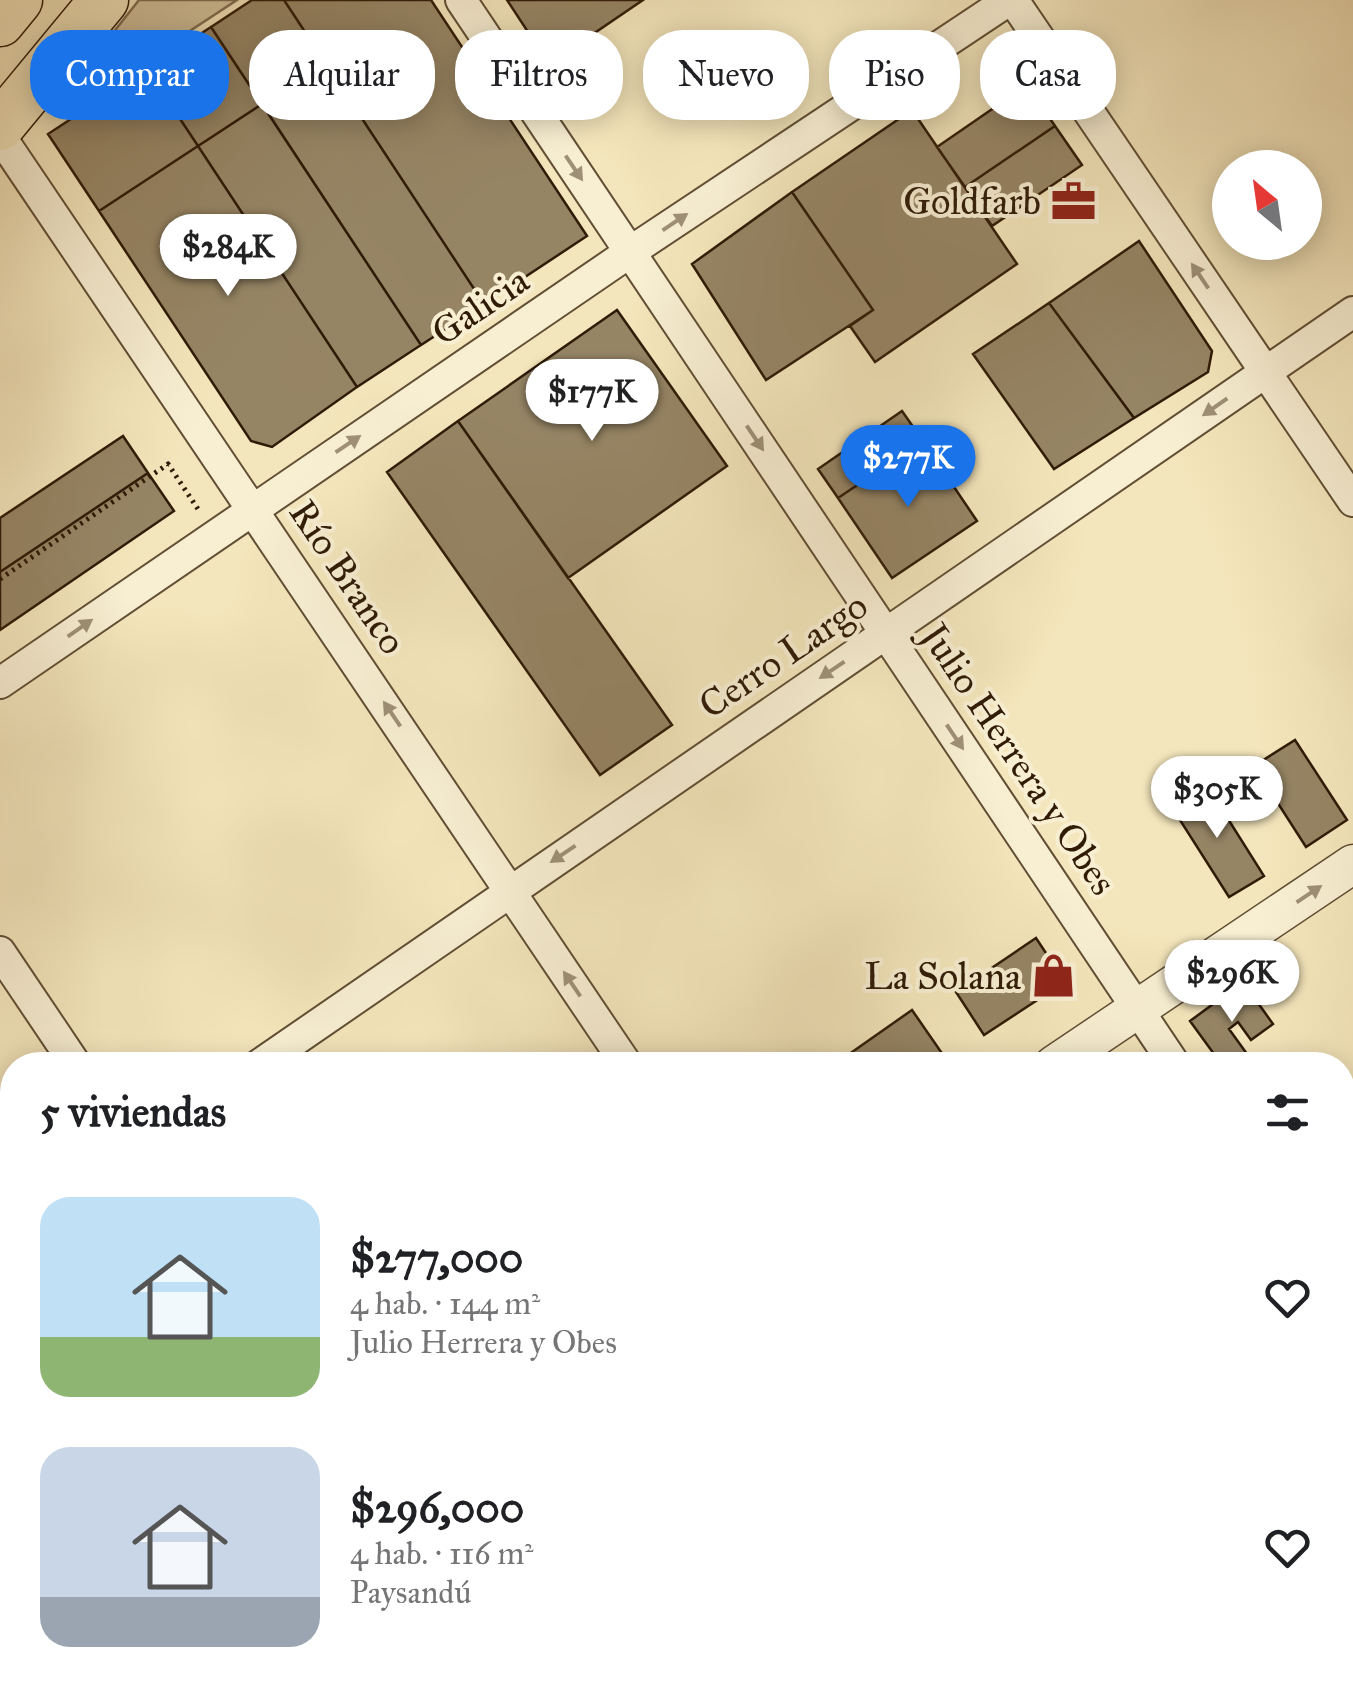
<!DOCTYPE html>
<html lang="es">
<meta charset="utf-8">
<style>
:root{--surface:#fff;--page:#f2f2f2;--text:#202124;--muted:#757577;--accent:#1a73e8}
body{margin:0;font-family:"IM FELL Great Primer",serif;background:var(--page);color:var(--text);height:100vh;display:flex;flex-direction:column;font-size:38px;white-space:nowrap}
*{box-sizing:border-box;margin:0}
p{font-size:32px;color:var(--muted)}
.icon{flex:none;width:55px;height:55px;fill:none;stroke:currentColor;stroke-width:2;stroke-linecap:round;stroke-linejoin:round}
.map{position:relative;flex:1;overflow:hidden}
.drawer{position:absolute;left:0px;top:1052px;width:1355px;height:642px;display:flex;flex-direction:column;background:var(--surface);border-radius:40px 40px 0 0;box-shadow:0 5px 25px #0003}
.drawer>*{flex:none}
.top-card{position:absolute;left:30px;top:30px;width:1295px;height:90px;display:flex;gap:20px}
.needle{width:65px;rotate:331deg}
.buttons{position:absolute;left:1212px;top:150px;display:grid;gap:20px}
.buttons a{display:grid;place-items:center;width:110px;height:110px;border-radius:50%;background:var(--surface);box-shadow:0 5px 25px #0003;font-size:50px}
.price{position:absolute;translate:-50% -85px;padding:0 22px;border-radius:35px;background:#fff;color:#222;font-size:32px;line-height:65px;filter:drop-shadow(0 2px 5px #0008)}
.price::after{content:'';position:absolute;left:50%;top:60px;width:30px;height:22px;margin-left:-15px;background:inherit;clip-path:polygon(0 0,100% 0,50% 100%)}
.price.active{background:var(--accent);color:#fff}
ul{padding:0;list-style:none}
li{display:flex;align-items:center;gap:30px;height:250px;padding:0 40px}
li span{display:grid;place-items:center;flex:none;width:280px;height:200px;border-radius:30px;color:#555}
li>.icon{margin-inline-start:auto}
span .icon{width:120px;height:120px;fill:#fffc;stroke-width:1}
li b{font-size:42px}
h2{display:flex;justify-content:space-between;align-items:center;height:120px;padding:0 40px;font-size:42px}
.tag{padding:0 35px;border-radius:40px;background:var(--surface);box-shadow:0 5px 25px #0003;font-size:35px;line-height:90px}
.tag.active{background:var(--accent);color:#fff}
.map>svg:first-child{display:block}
.green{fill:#d3c39d;stroke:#826f52;stroke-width:2.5}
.building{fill:#968565;stroke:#301b07;stroke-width:2.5}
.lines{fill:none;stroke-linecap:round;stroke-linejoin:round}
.minor-casing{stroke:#614e34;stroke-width:34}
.tertiary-casing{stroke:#614e34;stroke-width:41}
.primary-casing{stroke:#301b07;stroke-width:51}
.path{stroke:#301b07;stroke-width:5;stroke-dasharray:2.5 5;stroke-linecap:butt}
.minor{stroke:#f8efd3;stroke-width:30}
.tertiary{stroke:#f8efd3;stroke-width:38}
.primary{stroke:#f4e6bc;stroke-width:48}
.oneway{fill:#9e9077}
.labels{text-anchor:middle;stroke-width:8;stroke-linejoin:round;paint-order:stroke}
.poi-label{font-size:38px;fill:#301b07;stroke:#f8efd3;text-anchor:end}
.street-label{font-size:38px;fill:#301b07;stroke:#f8efd3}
</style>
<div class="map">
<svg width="1353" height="1694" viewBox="0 0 1353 1694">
<rect width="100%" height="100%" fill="#f4e6bc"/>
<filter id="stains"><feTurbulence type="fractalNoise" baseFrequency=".002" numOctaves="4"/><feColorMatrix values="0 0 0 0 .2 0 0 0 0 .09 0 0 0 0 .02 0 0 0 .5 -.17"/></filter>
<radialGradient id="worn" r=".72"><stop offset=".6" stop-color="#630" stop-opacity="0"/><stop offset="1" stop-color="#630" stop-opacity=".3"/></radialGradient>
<path class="green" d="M139,0H237L59,117L52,110Z"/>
<path class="building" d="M252,0H284L484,304L421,345L211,27Z
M284,0H431L587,236L484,304Z
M507,0H643L549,64Z
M211,27L262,104L198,146L147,69Z
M147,69L198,146L99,211L48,134Z
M1027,85L1055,126L965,187L937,147Z
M262,104L421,345L357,387L198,146Z
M912,110L1017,264L875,362L850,326L873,310L792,192Z
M1055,126L1082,165L992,226L965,187Z
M198,146L357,387L272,447L251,441L99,211Z
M792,192L873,310L766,380L692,264Z
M1139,241L1212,351L1208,372L1134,418L1049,303Z
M1049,303L1134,418L1054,469L973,354Z
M617,310L727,466L568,578L458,421Z
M902,411L923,441L838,498L818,469Z
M458,421L672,725L600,775L387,472Z
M123,436L148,473L0,572V518Z
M923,441L977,521L892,578L838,498Z
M148,473L174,511L0,630V572Z
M1295,740L1347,820L1306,847L1254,766Z
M1206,784L1264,876L1229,897L1171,806Z
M1036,938L1065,982L984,1035L956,992Z
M1243,982L1273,1024L1251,1040L1238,1022L1229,1029L1255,1065H1222L1190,1021Z
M912,1010L950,1065H851L845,1057Z
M1353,1209V1254L1342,1238V1216Z
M636,1682H744L752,1694H644Z
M1083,1682H1136L1144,1694H1090Z"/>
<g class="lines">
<defs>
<path id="minor" d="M461,0L1175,1065
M1013,0L1353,501
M0,136L627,1065
M0,683L630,252L1009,0
M0,952L76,1065
M259,1065L1353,312
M0,1244L12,1235
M1342,1314L1353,1329
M490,1682L498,1694
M1041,1682L1049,1694"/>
<path id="tertiary" d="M1054,1065L1353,864
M1342,1425L1353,1418
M114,1694L132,1682
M949,1694L966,1682"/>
<path id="primary" d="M0,22L18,0
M0,126L104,0"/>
</defs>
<use href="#minor" class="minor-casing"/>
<use href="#tertiary" class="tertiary-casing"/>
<use href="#primary" class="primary-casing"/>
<path class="path" d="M0,579L168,464L200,512"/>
<use href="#minor" class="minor"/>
<use href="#tertiary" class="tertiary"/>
<use href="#primary" class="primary"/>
</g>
<defs><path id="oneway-solid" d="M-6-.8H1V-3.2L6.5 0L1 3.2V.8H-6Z" transform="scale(2.5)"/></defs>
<g class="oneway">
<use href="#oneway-solid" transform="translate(574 168) rotate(56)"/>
<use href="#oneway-solid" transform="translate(675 222) rotate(-34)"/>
<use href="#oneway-solid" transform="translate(1200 276) rotate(-124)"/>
<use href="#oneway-solid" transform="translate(1215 407) rotate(145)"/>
<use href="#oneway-solid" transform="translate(755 438) rotate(56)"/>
<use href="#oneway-solid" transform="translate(348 444) rotate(-34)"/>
<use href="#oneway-solid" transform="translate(80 628) rotate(-35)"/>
<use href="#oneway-solid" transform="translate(832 670) rotate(146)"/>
<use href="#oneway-solid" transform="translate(392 714) rotate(-124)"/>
<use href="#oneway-solid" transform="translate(955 737) rotate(56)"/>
<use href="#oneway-solid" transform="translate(563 854) rotate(146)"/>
<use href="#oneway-solid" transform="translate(1309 894) rotate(-34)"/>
<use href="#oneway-solid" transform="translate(572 984) rotate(-124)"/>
</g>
<defs>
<symbol id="office-bare" viewBox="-9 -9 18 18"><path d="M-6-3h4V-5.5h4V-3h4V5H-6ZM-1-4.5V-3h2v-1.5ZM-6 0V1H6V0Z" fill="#8f2418" stroke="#f8efd3" stroke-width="2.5" paint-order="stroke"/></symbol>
<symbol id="shop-bare" viewBox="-9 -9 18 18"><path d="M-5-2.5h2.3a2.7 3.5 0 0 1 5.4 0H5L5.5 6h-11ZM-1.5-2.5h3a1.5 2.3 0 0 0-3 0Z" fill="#8f2418" stroke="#f8efd3" stroke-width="2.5" paint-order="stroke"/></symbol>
</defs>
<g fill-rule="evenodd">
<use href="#office-bare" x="1042" y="170" width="63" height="63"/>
<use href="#shop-bare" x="1022" y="944" width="63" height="63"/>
</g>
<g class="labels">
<g class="poi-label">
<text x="1041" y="214">Goldfarb</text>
<text x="1021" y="989">La Solana</text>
</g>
<g class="street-label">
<text transform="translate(480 306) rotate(-34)" y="13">Galicia</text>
<text transform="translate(348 577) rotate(56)" y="13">Río Branco</text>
<text transform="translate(783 655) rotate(-34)" y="13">Cerro Largo</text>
<text transform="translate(1019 759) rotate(56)" y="13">Julio Herrera y Obes</text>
</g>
</g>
<rect width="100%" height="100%" filter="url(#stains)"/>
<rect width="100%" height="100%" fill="url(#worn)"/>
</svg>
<div class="buttons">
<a><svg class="needle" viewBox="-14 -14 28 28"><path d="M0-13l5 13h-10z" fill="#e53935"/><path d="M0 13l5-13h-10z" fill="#757577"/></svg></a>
</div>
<b class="price" style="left:228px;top:299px">$284K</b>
<b class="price" style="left:592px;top:444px">$177K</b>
<b class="price active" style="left:908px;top:510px">$277K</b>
<b class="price" style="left:1217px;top:841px">$305K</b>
<b class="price" style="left:1232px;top:1025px">$296K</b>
<div class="top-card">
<a class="tag active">Comprar</a>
<a class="tag">Alquilar</a>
<a class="tag">Filtros</a>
<a class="tag">Nuevo</a>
<a class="tag">Piso</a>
<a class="tag">Casa</a>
</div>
<section class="drawer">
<h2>5 viviendas<svg class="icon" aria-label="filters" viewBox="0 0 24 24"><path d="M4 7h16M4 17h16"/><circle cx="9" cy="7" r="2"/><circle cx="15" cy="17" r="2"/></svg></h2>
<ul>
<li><span style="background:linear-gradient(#bfe0f5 70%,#8fb573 0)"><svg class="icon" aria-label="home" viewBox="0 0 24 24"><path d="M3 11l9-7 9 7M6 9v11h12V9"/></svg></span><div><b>$277,000</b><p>4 hab. · 144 m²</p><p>Julio Herrera y Obes</p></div><svg class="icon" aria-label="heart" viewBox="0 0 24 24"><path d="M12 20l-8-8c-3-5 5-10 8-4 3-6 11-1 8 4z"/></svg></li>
<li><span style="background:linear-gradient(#c9d6e8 75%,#9aa5b1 0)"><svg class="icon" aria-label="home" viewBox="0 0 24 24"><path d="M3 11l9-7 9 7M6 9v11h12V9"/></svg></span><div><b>$296,000</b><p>4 hab. · 116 m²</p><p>Paysandú</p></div><svg class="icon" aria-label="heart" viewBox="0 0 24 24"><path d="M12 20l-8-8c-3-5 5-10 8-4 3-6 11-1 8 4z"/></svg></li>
</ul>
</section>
</div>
